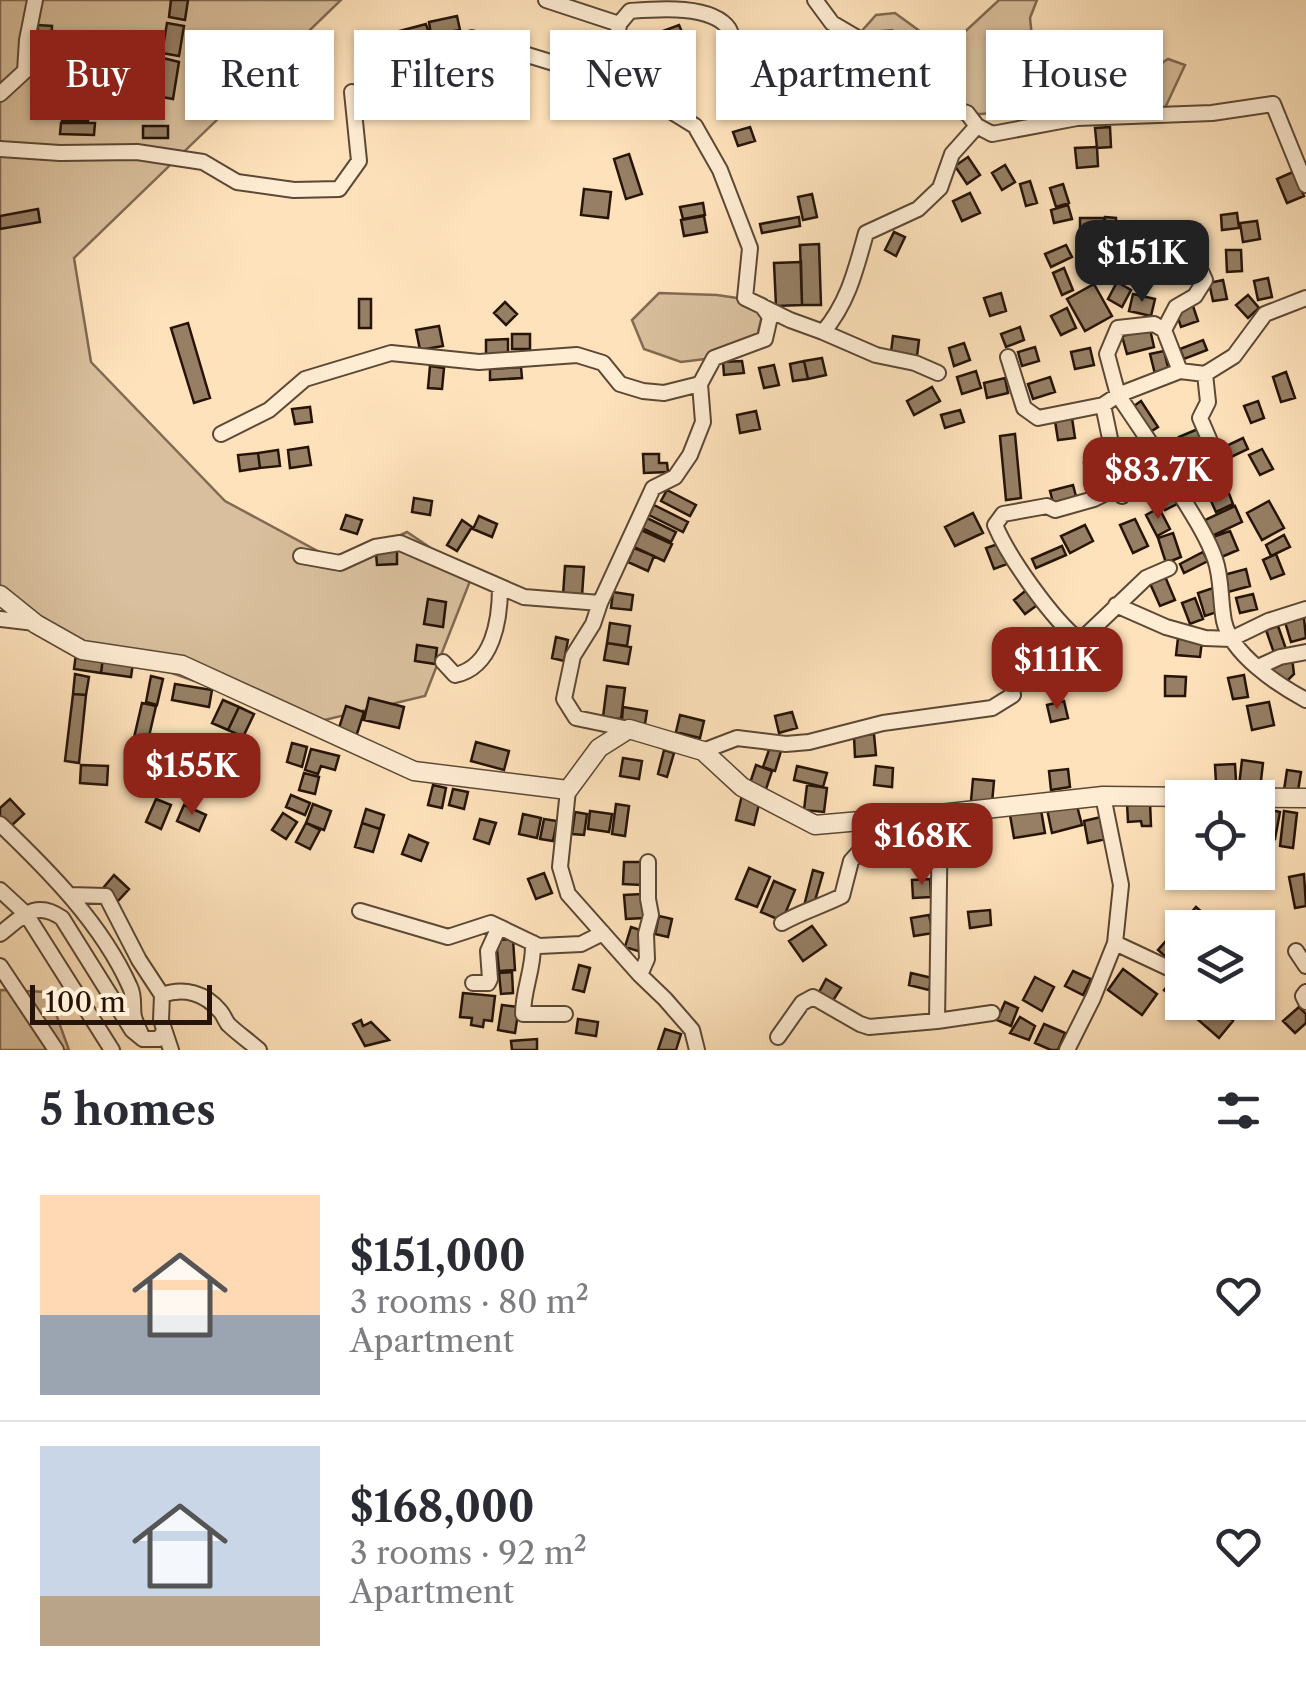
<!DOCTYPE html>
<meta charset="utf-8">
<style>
:root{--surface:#fff;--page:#f7f7f7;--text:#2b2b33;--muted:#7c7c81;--line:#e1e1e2;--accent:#8f2418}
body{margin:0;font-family:"Libre Caslon Text",serif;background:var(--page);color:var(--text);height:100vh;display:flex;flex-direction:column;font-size:38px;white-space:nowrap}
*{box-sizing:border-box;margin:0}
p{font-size:32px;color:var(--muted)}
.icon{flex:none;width:55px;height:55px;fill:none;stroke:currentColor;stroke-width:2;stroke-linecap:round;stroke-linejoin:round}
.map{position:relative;height:1050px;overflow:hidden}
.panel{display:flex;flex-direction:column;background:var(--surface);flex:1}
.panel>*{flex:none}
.guide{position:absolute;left:30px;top:30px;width:1248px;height:90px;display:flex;gap:20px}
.buttons{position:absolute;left:1165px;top:780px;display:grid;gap:20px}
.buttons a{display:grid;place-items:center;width:110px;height:110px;border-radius:0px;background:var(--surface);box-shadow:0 2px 8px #0004;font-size:50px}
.scale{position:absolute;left:30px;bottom:25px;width:182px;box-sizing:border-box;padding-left:10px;border:5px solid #261408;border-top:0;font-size:28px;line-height:35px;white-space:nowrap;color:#261408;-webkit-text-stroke:8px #feecd3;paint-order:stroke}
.price{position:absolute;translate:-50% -85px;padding:0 22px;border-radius:20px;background:var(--accent);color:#fff;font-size:32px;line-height:65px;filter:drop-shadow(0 2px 5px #0008)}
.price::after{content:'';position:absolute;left:50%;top:60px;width:30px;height:22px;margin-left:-15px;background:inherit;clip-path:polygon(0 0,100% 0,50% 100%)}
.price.selected{background:#222;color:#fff}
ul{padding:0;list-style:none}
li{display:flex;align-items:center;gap:30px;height:250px;padding:0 40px}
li+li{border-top:2px solid var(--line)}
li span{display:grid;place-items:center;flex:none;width:280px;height:200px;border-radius:0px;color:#555}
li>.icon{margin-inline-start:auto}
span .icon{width:120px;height:120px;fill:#fffc;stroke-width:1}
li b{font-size:42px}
h2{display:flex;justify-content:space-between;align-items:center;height:120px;padding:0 40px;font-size:42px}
.tag{padding:0 35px;border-radius:0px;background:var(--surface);box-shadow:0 2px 8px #0004;font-size:35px;line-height:90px}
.tag.selected{background:var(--accent);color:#fff}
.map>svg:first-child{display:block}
.green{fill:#d9bf9d;stroke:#806a52;stroke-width:2.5}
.building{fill:#967f65;stroke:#261408;stroke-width:2.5}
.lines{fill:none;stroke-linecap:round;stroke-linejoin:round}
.minor-casing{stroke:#5c4835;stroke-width:18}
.tertiary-casing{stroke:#5c4835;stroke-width:21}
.minor{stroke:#feecd3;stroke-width:14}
.tertiary{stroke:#feecd3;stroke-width:18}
</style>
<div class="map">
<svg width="1306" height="1050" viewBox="0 0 1306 1050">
<rect width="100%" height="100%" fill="#fee2bb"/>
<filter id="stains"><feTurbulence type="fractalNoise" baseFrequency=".002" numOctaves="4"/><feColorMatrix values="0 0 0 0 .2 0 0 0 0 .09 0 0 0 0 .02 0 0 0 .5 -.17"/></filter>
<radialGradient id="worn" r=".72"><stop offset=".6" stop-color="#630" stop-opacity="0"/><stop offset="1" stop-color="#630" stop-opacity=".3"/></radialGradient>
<path class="green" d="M0,0H341L74,258L91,362L225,501L340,563L407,532L472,576L425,696L312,723L169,672L82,650L0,593Z
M999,0H1037L1030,18L1033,47L1065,55L1086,85L1134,81L1168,59L1185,65L1165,108L1116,103L1039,114L1032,103C1015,107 974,123 960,107C952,98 949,81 944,69L919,79L898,56L907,43L892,30L860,33L876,15L895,13L928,37L955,41Z
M659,293L717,295L757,301L763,312L757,336L705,359L681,362L644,349L632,320Z
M0,990L48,992L69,1050H0Z"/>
<path class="building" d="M171,0H188L185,20L169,17Z
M457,16L460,30L431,35L429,22Z
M167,23L184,26L179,56L162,53Z
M426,24L430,37L400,46L396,32Z
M38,25L52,26L51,49L37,48Z
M679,25L685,39L669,46L663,31Z
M402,48L406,89L395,90L391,49Z
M163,58L179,62L173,99L156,96Z
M428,66H461V74H428Z
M683,79L693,92L677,105L666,91Z
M795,90L796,104L778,106L777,91Z
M62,107L89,108L88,121H62Z
M61,123H95L94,135L60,134Z
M143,126H168V138H143Z
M750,127L755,141L738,146L733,132Z
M1110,127L1111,147L1097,148L1095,128Z
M1097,147L1098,166L1077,168L1075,148Z
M629,154L642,194L626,199L614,159Z
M968,157L980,175L967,184L955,166Z
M1005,165L1015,182L1002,190L992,173Z
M1293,172L1304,196L1287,203L1277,179Z
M1030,181L1037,203L1026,206L1020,184Z
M1063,184L1069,203L1056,207L1050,188Z
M584,189L611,192L608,218L581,215Z
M970,193L980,213L962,221L953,201Z
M812,194L817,217L803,220L798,197Z
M703,203L705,215L683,219L680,207Z
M1068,205L1072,219L1054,223L1051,210Z
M38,209L40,222L0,229V216Z
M1237,213L1239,228L1222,230L1221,215Z
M704,216L707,232L684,236L681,220Z
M799,217L800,226L762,233L760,224Z
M1105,217L1116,218V242L1104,241Z
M1080,218H1104V233L1080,232Z
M1257,221L1260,239L1243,242L1240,223Z
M894,232L905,237L896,256L885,250Z
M819,244L821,305H802L800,245Z
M1066,245L1072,257L1051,267L1045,254Z
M1226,250H1241L1242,271L1227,272Z
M801,262L802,305L776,306L774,263Z
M1064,268L1073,290L1062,295L1053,273Z
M1268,278L1272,297L1258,300L1254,281Z
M1223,280L1227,299L1213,301L1209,283Z
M1117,282L1131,290L1122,307L1108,299Z
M1094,284L1112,316L1085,331L1067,299Z
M1001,293L1006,311L990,316L984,298Z
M1133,294L1155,299L1151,316L1129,311Z
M1248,295L1259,308L1248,318L1236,305Z
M359,299H371V328H359Z
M505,302L517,314L506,325L494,313Z
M1193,306L1198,321L1181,327L1176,312Z
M1067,308L1076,328L1061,335L1051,316Z
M188,323L210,398L194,403L171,328Z
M439,326L443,346L420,350L416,330Z
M1020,327L1024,340L1006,347L1001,334Z
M1150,329L1154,347L1127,354L1122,336Z
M512,334H530V349H512Z
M893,336L919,340L917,356L891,352Z
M508,339V355H486V340Z
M1203,340L1207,350L1184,359L1180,349Z
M964,343L970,360L954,366L949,348Z
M1035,347L1039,361L1022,366L1018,352Z
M1090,348L1094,365L1075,369L1071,352Z
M1164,351L1169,371L1155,374L1150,354Z
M822,358L826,375L808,379L804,361Z
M742,361L744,373L724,375L723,362Z
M804,361L808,379L793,381L790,364Z
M774,365L779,385L764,388L759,368Z
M430,366L444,368L442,389L428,388Z
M521,367L522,378L490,380V369Z
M976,371L981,388L962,394L957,377Z
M1286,372L1295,398L1281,402L1273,377Z
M1050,377L1055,392L1033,399L1028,384Z
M1005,378L1008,393L987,398L984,383Z
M932,387L940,401L914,415L907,401Z
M1141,401L1158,427L1147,434L1131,408Z
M1258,401L1264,418L1251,423L1244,406Z
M310,407L312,422L295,424L292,409Z
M960,410L964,422L945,428L941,415Z
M756,411L760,429L740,433L737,415Z
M1072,418L1075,438L1058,440L1055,421Z
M1198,429L1203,441L1184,449L1179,437Z
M1015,434L1021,498L1006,500L1000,436Z
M1243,438L1248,449L1229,458L1224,447Z
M308,447L311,465L290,468L288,450Z
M1262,449L1273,469L1260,475L1249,455Z
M278,450L280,466L260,468L258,453Z
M258,453L260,468L240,471L238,455Z
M643,454H659V463H667L668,472L644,473Z
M1098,459L1103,477L1088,481L1084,463Z
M1073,485L1077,500L1054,506L1050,491Z
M1170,486L1179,503L1165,510L1156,493Z
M667,490L696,505L690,516L661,501Z
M1228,491L1233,504L1216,512L1210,499Z
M414,498L432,501L430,515L412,512Z
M1269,501L1284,528L1262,540L1247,513Z
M654,505L688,522L683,532L649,515Z
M1235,506L1242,522L1212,536L1205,520Z
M1159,508L1170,529L1157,536L1146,515Z
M973,513L983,533L955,546L945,527Z
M346,515L362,520L357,534L341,529Z
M479,516L497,524L492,537L473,529Z
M647,518L676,532L671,542L642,528Z
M1135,519L1148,546L1133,553L1120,525Z
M462,520L472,527L457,551L447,545Z
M1085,525L1093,541L1070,553L1061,536Z
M641,530L672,544L664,561L634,547Z
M1230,531L1238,550L1219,558L1210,538Z
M1173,533L1181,557L1166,563L1158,538Z
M1284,535L1290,547L1271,556L1266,545Z
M998,544L1007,564L994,569L986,548Z
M1062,546L1066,555L1036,568L1032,559Z
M634,548L654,556L648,571L628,562Z
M397,551V564L377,565L376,553Z
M1203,552L1208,561L1184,573L1180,564Z
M1276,554L1284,574L1271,579L1263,560Z
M565,566L584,567L582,596L563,595Z
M1246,569L1250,586L1228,592L1224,575Z
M1164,574L1175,600L1160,606L1149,581Z
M1029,588L1040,603L1025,614L1014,600Z
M1213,588L1220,611L1205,616L1198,593Z
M613,592L633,595L631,610L611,608Z
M1253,594L1257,609L1240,613L1236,598Z
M1195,598L1203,619L1190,624L1182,603Z
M428,599L446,602L443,627L424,624Z
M1304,618L1306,638L1291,642L1285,622Z
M610,623L630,626L627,646L607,643Z
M1102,625L1115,637L1098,656L1085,644Z
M1278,626L1286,649L1274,653L1266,630Z
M556,637L568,640L564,661L552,658Z
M1178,638L1202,641L1200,657L1176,655Z
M607,643L631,647L628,664L604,660Z
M417,645L437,648L435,664L415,661Z
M76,654L103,658L101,673L74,669Z
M103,658L133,663L131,677L101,673Z
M1292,658L1294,674L1285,683L1266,666Z
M75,674L89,677L86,695L73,694Z
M1244,675L1248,697L1233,699L1228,678Z
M151,676L163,679L157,705L146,702Z
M1165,676L1186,677L1185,696H1165Z
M175,684L212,690L209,707L172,700Z
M607,686L625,688L621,719L603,717Z
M73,694L86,695L79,763L65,761Z
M369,698L404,707L399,728L364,720Z
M223,700L239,707L228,730L212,723Z
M1064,701L1068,718L1051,722L1047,705Z
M1269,702L1274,725L1252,730L1247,706Z
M142,703L156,706L141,771L127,768Z
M346,706L364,712L356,737L338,731Z
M239,707L254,714L243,737L228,730Z
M623,707L647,711L645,724L622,720Z
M792,712L797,728L779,733L775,716Z
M680,715L704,721L700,738L676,732Z
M874,734L876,755L855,757L854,736Z
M476,742L509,751L504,770L471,761Z
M292,743L307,747L302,767L287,762Z
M770,747L781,751L775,771L763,767Z
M311,749L339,756L335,770L321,766L318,774L305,770Z
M664,750L674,753L667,777L658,774Z
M623,758L642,761L639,779L620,776Z
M1242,760L1263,763L1260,789L1239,786Z
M1235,764L1236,781L1216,783L1215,765Z
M81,765L108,766L107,785L80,783Z
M756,765L772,771L766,789L750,783Z
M797,766L827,773L823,787L794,780Z
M876,766L893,768L892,787L874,785Z
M1068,769L1070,787L1051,790L1049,771Z
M1287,770L1301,772L1298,791L1284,790Z
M304,773L319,777L315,794L299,790Z
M973,779L994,781L992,803L971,801Z
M433,785L446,788L442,808L428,805Z
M807,785L827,788L824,812L804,810Z
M453,789L468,792L464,809L449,805Z
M291,795L310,803L305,815L286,807Z
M742,795L760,800L754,825L736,820Z
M10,799L24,814L10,827L0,816V808Z
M156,799L171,805L161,829L146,822Z
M1076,802L1082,825L1052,833L1047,809Z
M1150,802L1151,826H1142L1141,821L1128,822L1127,803Z
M313,804L331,811L324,830L306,823Z
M616,804L629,806L625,836L612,834Z
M184,805L206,815L199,831L177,821Z
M1261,808L1280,812L1275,839L1258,835Z
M366,809L384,815L380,829L362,823Z
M1041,810L1045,833L1014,838L1010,815Z
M590,811L612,814L609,832L588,829Z
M1284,811L1297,813L1293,848L1280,846Z
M575,812L587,814L584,835L572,834Z
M283,813L297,822L286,839L272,830Z
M523,814L541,818L537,838L519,834Z
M1101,817L1106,839L1088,843L1084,821Z
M480,819L496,823L489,844L474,839Z
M544,819L557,821L553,841L540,839Z
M306,823L320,830L310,849L296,842Z
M362,823L380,829L373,852L355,847Z
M409,835L428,843L421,861L402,854Z
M624,862H642V885L623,884Z
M749,868L770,877L757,907L736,899Z
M813,870L823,873L814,904L805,902Z
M544,873L552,893L536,899L528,879Z
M1304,874L1306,906L1295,908L1289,877Z
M114,875L129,889L118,901L104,887Z
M930,879L931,897L913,898L912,880Z
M774,881L795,890L782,921L761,912Z
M642,894L644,918L626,919L624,895Z
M1196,907L1214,923L1210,928H1182V959L1176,966L1158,950Z
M990,910L991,925L970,928L968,912Z
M929,915L933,933L914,936L911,918Z
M659,916L672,919L668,937L655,934Z
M812,926L826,945L803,961L789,941Z
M631,927L646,932L641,952L625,947Z
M513,939L515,970L499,971L496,940Z
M579,965L590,968L584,992L573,989Z
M1123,969L1157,994L1142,1015L1108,990Z
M1073,971L1091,979L1083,995L1065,986Z
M512,972L513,993L501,994L499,973Z
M911,973L932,978L929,990L909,985Z
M1178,973L1182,977V1002H1212L1233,1021L1219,1038L1164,990Z
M1035,977L1054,987L1042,1011L1023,1000Z
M826,979L841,988L832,1002L818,994Z
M463,993L495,996L492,1021L484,1020L483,1027L471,1025L472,1018L460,1017Z
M1005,1002L1018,1008L1011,1026L997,1020Z
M502,1005L519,1007L515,1033L498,1030Z
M1299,1007L1306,1014V1023L1295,1033L1283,1021Z
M1020,1017L1035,1026L1029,1040L1010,1033Z
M578,1019L598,1022L596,1036L576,1033Z
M361,1020L363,1026L371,1022L389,1040L365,1046L353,1024Z
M1044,1024L1065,1033L1058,1050H1051L1035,1043Z
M665,1029L681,1034L676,1050H658Z
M537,1039V1050H512L511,1041Z"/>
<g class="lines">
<defs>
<path id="minor" d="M546,0L619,24
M815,0L832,23L888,56L929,101L967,113L977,126L992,134L1077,118L1212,113L1273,104L1306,185
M472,38L609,80L669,110L695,126L720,170L750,248L745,298
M609,80L616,52L619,24L630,11C656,9 712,4 729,29C730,30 734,43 734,44C767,61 803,63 839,63
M0,94L25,71L27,40L35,0
M0,149L60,153L137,152L203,162L237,182L294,190L339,189L359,161L352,92
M1164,330L1176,307L1195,296L1205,280L1194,256L1186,245
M823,332L876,355L915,363L938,373
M1008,357L1024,408L1038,418L1103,405
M1180,371L1164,330L1154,324L1118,328L1107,354L1118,395L1149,441L1165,483L1174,484C1188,508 1206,533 1215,559C1222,578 1220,601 1224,621C1231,654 1278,685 1306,700
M221,434L269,410L305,379L391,353L479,362L577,355L603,363L620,384L643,391L664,393L700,384
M1166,483L1215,453L1200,418L1208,402L1205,374
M1120,486L1094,499L1055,510L1047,506L1003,514L995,525C1009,558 1052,619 1080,641L1146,578L1169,568
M1122,496L1103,405L1118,395L1180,371L1205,374L1234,356L1265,314L1306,298
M301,556L340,563L375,547L400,543L524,597L600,603
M1116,605L1166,627L1205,638L1231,639L1268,621L1306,609
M0,619L35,623
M443,662L455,675C493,667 500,620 500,587
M1258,667L1280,657L1306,652
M629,729L576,718L564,699L573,656L593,624L600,603L653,488L675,477L690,455L703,422L700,384L714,358L765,339L770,317L762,306L745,298L790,320L823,332C848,303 856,269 866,233L918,209L940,188L952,154L977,126
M703,751L737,738L786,744L809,742L883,723L992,708L1013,695
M568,790L560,867L568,894L640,975L665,999L692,1030L697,1050
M0,824C49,871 102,924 130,987C135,997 132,1007 134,1017C136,1024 140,1031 143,1039
M0,890L26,914L112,1050
M70,895L106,896L139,960L162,995
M360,911L448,937L491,923L539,946L581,944L603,933
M782,923C801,912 822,906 842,896L851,861L861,850L862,822
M0,934C22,917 35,899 62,918L132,1030L143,1039H159L164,1031
M533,943C534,969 523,989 523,1014H565
M1115,943L1177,972L1182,971
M1296,951L1306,966
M0,966L56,1050
M640,975L647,959L646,934L651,915L648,899V862
M473,983H488L490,979L488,951L499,927
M1306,992L1303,996L1306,1002
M937,1021L992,1013
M778,1037L802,1003L813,997L860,1024L869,1027L937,1021L940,814
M171,1050L161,1020L162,995C184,987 205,993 220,1011C223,1014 225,1020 228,1024C237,1033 249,1041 259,1050
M1067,1050L1093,998L1115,943L1121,885L1103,796"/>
<path id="tertiary" d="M0,595L36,624L82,650L182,665L414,771L568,790L599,748L629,729L703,751L742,787L815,825L940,814L1103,796L1306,798"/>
</defs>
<use href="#minor" class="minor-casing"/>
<use href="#tertiary" class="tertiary-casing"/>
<use href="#minor" class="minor"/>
<use href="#tertiary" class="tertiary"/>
</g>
<rect width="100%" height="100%" filter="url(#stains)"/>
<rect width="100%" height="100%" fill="url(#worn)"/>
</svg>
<div class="buttons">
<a><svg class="icon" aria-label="locate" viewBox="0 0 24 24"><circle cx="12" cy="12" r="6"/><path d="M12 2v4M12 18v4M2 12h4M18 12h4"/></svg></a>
<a><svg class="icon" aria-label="layers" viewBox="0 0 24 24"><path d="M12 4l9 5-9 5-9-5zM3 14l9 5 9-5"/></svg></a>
</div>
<div class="scale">100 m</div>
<b class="price selected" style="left:1142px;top:305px">$151K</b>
<b class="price" style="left:1158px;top:522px">$83.7K</b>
<b class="price" style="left:1057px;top:712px">$111K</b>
<b class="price" style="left:192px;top:818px">$155K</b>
<b class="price" style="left:922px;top:888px">$168K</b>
<div class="guide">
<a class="tag selected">Buy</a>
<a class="tag">Rent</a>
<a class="tag">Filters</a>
<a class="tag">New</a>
<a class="tag">Apartment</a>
<a class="tag">House</a>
</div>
</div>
<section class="panel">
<h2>5 homes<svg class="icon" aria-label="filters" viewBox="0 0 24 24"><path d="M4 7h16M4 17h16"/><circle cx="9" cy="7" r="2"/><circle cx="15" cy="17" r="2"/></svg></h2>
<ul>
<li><span style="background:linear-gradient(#ffd9b3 60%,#9aa5b1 0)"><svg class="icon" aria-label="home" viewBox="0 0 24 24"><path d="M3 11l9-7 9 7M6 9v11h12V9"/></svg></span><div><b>$151,000</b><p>3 rooms · 80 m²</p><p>Apartment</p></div><svg class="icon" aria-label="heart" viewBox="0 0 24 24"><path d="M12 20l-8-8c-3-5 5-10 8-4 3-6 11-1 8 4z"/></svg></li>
<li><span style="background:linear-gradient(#c9d6e8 75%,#b9a48a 0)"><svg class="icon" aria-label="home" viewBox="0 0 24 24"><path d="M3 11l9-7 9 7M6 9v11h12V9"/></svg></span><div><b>$168,000</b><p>3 rooms · 92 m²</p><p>Apartment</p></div><svg class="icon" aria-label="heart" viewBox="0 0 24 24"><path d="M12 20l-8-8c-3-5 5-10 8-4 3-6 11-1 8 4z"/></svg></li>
</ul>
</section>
